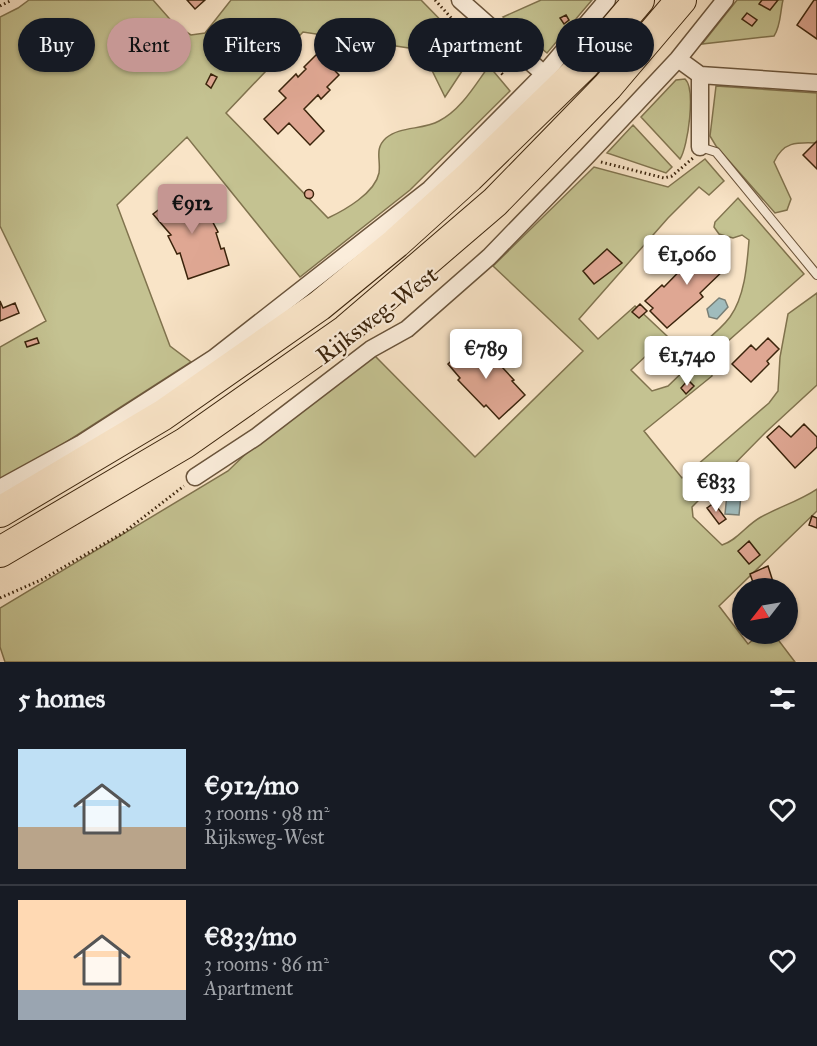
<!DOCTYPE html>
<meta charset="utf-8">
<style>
:root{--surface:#171b24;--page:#242831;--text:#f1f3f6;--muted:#9ea1a6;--line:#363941;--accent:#c59692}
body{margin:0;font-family:"IM FELL Great Primer",serif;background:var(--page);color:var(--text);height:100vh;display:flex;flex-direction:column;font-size:22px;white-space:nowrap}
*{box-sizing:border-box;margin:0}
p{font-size:20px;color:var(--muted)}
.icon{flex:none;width:33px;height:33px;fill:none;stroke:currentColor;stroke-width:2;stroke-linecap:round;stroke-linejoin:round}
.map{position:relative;height:662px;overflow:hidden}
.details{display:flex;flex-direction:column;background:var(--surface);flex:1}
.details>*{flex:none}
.top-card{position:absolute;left:18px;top:18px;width:782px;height:54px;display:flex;gap:12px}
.needle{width:39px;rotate:239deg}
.buttons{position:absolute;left:732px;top:578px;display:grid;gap:12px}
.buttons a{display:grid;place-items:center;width:66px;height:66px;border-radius:50%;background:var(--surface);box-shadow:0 2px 4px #0004;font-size:30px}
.price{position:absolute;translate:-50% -51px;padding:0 14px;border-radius:6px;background:#fff;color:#222;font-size:20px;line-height:39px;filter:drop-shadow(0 2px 3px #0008)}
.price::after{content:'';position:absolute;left:50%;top:36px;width:18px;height:14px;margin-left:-9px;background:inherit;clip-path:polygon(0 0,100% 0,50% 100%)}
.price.active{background:var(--accent);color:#111}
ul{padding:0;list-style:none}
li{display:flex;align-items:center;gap:18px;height:150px;padding:0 18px}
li+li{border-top:2px solid var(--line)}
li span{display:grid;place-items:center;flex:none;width:168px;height:120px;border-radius:0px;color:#555}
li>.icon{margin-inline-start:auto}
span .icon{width:72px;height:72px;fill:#fffc;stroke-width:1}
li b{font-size:26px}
h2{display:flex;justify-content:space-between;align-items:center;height:72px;padding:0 18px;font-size:26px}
.tag{padding:0 21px;border-radius:27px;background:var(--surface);box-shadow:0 2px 4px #0004;font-size:21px;line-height:54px}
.tag.active{background:var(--accent);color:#111}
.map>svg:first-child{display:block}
.green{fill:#c4c291;stroke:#80734e;stroke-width:1.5}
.water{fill:#a0bcbd;stroke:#787f76;stroke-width:1.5}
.building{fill:#dfa793;stroke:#3b240c;stroke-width:1.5}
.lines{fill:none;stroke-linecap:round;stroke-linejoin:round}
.service-casing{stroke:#6a543b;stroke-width:10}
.minor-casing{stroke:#6a543b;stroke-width:19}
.motorway-casing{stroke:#3b240c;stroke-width:32}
.path{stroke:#3b240c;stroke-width:3;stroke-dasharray:1.5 3;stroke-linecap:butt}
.service{stroke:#fbeddb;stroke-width:8}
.minor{stroke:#fbeddb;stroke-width:16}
.motorway{stroke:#f9e4c7;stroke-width:30}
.labels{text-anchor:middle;stroke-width:4.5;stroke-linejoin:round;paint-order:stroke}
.street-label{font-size:24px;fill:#3b240c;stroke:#fbeddb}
</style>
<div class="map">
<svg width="817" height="662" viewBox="0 0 817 662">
<rect width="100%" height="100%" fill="#f9e4c7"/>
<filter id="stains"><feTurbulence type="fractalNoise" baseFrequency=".00333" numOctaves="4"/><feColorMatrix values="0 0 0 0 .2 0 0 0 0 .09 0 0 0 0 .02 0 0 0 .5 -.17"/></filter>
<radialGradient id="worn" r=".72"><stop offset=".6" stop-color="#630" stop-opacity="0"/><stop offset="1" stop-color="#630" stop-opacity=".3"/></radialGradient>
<path class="green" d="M29,0H153L175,25L191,35L205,33L231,0H421L459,39L466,65L445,97L422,50L303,32L226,113L328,218C345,210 375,193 379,173C381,159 374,149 386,138C400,126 423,130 439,121C461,110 475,85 489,66L510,91L410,190L300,277L187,137L117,205L170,346L191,362L57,448L0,479V347L46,321L0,226V17L18,8Z
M541,0H592L547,53L503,17Z
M737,0H783C780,12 781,26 774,36L702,44Z
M685,79C696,89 688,147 680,159L641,117L676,80Z
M716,86L817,93V143C796,142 783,142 774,162L791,199L787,210L775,213L716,146L710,136Z
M633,125L672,167L666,173L607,153Z
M705,159L724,181L709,195L699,187L668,218L579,319L598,339L635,306L667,336L631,370L652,391L668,386L694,361L689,355C702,343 719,332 730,317C745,296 747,265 749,240L742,235L733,238L719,234L714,227L715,222L738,198L804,274L710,357L712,376L644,431L682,478L769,403L778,391L780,357L788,314L817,293V385L766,432L692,507L693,517L722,545C738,540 746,525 761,517C779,507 799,501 817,489V511L719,606L748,644L761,633H773L795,662H5L0,647V608L228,471L260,440L375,356L475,457L583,351L493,266L594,167L668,187Z"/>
<path class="water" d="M719,298L725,300L728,307L717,319L709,317L707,309Z
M728,484L742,486L739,515L725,514Z"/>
<path class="building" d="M187,0H205L195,9Z
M762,0H778L770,10L759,4Z
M814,0H817V39L797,25Z
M747,13L757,20L752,26L742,19Z
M566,15L569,20L564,24L560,18Z
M318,53L339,75L327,87L330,90L321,99L318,95L304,109L324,131L310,145L289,123L278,134L264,119L286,98L279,91L296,74L298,77L306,69L304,67Z
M211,74L217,77L211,88L206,84Z
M817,141V169L803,155Z
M188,187L198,201L196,203L207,216L209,215L218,232L216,233L221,249L224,248L229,265L188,279L180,253L177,254L168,236L171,235L153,214Z
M304.5 194a4.5 4.5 0 1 1 9 0a4.5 4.5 0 1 1-9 0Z
M707,243L729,265L700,293L703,297L667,328L650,311L653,308L645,301L662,285L664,287Z
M607,249L622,263L594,284L583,271Z
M0,301L3,308L15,303L19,313L0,321Z
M640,304L647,311L639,318L632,312Z
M37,338L39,343L27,347L25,342Z
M768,338L779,349L767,361L769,364L751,382L732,364L751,345L756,350Z
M473,340L486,354L488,352L514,380L512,381L525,395L499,419L486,405L484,407L458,380L460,378L448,364Z
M688,380L694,386L686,394L681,388Z
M804,424L817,437V447L795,468L767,437L779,426L791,437Z
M714,503L726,519L719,524L707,508Z
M812,516L817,518V528L809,525Z
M749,541L760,555L749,564L738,551Z
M768,566L775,588H755L750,574Z"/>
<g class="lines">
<defs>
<path id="service" d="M700,147L716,152L817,275"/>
<path id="minor" d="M460,0L544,74
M678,59L700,75L817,83
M700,75V147
M195,477L256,437L371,349L407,329L489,257L587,156L678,59L725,0
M0,488L82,443L214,358L430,189L544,74L607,0"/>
<path id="motorway" d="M0,512L163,415L319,306L396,243L469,177L584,65L639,0
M0,552L185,443L346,330L495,202L608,86L681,0"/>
</defs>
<use href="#service" class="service-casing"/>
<use href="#minor" class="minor-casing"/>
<use href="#motorway" class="motorway-casing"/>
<path class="path" d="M435,0L504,76
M0,6L12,0
M601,162L664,178L672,176L693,158
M0,598L43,579L123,533L184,486"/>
<use href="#service" class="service"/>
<use href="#minor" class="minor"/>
<use href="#motorway" class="motorway"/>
</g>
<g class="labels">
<g class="street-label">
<text transform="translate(377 315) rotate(-37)" y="8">Rijksweg-West</text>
</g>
</g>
<rect width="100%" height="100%" filter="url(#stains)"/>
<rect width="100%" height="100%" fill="url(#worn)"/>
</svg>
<div class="buttons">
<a><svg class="needle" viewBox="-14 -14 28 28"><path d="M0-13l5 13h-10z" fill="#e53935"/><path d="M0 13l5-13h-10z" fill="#9ea1a6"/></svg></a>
</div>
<b class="price active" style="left:192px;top:235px">€912</b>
<b class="price" style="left:687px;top:286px">€1,060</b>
<b class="price" style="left:486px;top:380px">€789</b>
<b class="price" style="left:687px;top:387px">€1,740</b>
<b class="price" style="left:716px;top:513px">€833</b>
<div class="top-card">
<a class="tag">Buy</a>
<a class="tag active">Rent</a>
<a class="tag">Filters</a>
<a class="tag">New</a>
<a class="tag">Apartment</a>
<a class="tag">House</a>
</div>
</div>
<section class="details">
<h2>5 homes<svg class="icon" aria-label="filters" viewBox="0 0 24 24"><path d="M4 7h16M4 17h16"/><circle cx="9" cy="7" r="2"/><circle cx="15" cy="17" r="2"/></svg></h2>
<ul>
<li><span style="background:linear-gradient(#bfe0f5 65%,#b9a48a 0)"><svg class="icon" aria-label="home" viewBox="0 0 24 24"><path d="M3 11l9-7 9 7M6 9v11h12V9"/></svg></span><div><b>€912/mo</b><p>3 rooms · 98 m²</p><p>Rijksweg-West</p></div><svg class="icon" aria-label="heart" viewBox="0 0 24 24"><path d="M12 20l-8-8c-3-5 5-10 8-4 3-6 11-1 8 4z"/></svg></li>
<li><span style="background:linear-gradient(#ffd9b3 75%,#9aa5b1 0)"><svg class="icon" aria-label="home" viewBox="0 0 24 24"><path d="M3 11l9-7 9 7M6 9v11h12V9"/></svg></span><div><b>€833/mo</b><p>3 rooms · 86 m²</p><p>Apartment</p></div><svg class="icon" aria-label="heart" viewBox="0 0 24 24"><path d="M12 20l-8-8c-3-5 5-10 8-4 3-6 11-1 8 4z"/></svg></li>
</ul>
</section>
